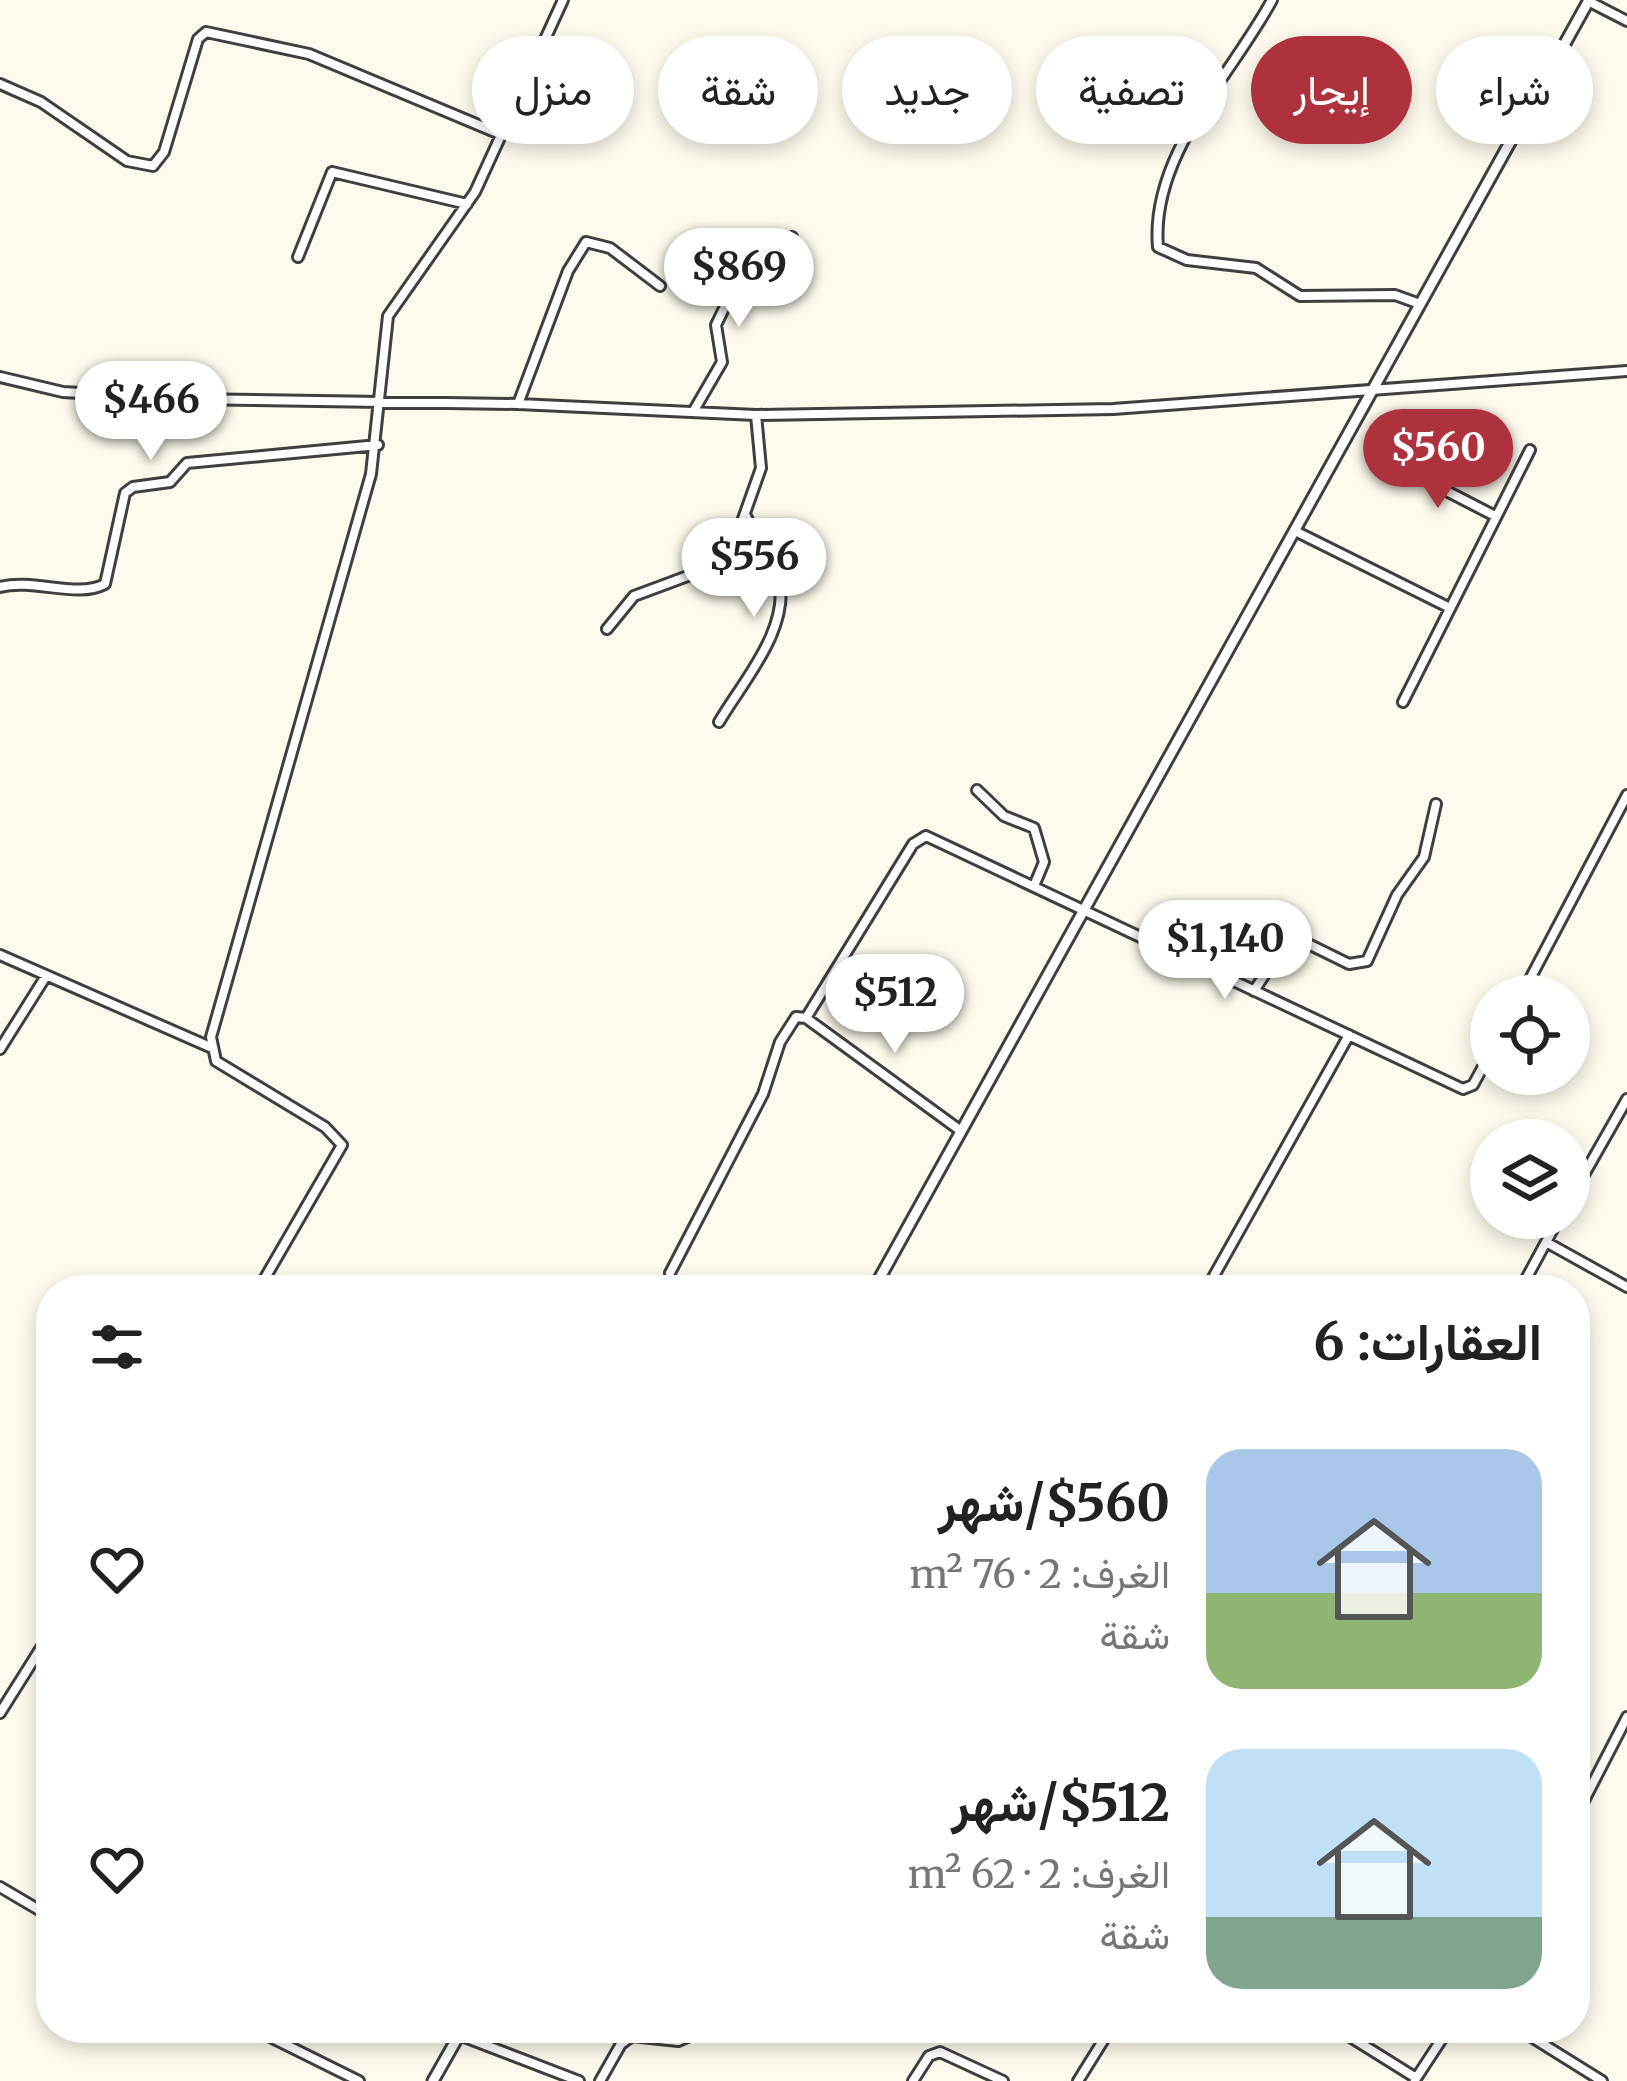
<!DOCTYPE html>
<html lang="ar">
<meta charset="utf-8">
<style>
:root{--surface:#fff;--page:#f6f6f6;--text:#222;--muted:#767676;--accent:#ad323e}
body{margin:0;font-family:Merriweather,Vazirmatn,serif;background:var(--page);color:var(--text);direction:rtl;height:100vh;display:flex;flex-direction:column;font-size:45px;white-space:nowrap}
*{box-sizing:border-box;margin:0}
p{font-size:39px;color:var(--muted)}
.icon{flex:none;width:66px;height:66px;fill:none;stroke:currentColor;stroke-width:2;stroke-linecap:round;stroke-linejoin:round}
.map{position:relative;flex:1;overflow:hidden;direction:ltr}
.side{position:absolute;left:36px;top:1275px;width:1554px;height:768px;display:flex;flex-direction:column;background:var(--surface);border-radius:48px;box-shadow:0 6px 18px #0003;direction:rtl}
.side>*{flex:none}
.guide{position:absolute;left:36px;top:36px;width:1557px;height:108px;direction:rtl;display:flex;gap:24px}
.controls{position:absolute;left:1470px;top:975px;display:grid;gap:24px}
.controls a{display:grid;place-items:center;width:120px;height:120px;border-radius:50%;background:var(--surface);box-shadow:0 6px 18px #0003;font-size:60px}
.price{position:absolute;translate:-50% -102px;padding:0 27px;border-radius:42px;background:#fff;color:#222;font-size:39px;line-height:78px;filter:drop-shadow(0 3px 6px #0008)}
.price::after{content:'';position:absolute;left:50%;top:72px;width:36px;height:27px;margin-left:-18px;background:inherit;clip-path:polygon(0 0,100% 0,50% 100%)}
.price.on{background:var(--accent);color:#fff}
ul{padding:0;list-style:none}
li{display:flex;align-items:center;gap:36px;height:300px;padding:0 48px}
li span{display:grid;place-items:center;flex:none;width:336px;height:240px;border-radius:36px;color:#555}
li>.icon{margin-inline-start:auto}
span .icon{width:144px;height:144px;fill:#fffc;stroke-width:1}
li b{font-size:51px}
h2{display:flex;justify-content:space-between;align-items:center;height:144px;padding:0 48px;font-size:51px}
.tag{padding:0 42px;border-radius:54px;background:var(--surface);box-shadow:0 6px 18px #0003;font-size:42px;line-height:108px}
.tag.on{background:var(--accent);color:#fff}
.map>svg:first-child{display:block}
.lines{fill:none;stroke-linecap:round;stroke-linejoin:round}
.minor-casing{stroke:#3f3f3f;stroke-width:14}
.tertiary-casing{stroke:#3f3f3f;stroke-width:15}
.minor{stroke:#fff;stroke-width:8}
.tertiary{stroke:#fff;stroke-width:9}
</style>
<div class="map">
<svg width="1627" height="2081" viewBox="0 0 1627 2081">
<rect width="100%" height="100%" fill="#fdf9ec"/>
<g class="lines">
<defs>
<path id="minor" d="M1272,0C1231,76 1150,155 1158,247L1187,260L1256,268L1300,296L1395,295L1420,304
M1588,1L1627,21
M0,84L41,102L127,161L153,166L164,152L198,39L206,32L309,54L500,134
M298,257L332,172L467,204
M0,377L63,392L182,399L518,404L756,415L1113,409L1627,371
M518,404L568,271L586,242L610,248L660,286
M693,412L722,362L716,325L733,290L752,262L792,237
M1402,468L1495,516
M1295,531L1450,608
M0,587C34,578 76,599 105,584L125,493L133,487L170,482L187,463L378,445
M607,629L634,596L728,561L761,468L756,415
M1403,702L1530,450
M719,722C743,681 793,626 778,575C771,554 755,537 746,516
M977,790L1004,816L1034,828L1044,862L1034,886
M0,955L210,1047
M1254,991L1290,935L1349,964L1367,961L1397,895L1424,857L1436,804
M1521,996L1627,795
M806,1018L913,844L926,836L1463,1089L1473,1085L1491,1052
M0,1049L46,976
M1569,1201L1627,1099
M1546,1242L1627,1287
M670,1273L763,1094L780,1042L796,1017L806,1018L961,1131
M878,1280L900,1290
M258,1290L342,1145L325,1127L216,1061L211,1037L371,474L388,316L475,192L563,0
M1206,1290L1349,1035
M1520,1290L1559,1218
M0,1713L51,1632
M1575,1818L1627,1717
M0,1887L51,1917
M252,2028L359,2081
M1336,2028L1416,2078
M1517,2028L1602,2081
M459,2035L579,2081
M1415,2080L1449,2028
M600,2081L621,2044L632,2036L678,2041L708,2028
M913,2081L929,2056L940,2052L1003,2081
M1078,2081L1111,2028"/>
<path id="tertiary" d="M873,1290L1589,0
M433,2081L463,2028"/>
</defs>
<use href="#minor" class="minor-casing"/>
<use href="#tertiary" class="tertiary-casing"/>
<use href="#minor" class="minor"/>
<use href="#tertiary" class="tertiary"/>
</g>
</svg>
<div class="controls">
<a><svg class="icon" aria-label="locate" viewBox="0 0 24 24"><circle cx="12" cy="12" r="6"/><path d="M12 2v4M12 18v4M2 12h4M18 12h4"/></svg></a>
<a><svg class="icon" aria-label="layers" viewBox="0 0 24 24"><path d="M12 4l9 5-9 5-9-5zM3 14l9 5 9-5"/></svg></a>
</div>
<b class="price" style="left:739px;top:330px">$869</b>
<b class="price" style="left:151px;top:463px">$466</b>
<b class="price on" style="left:1438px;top:511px">$560</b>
<b class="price" style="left:754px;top:620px">$556</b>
<b class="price" style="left:1225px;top:1002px">$1,140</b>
<b class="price" style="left:895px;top:1056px">$512</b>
<div class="guide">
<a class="tag">شراء</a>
<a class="tag on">إيجار</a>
<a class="tag">تصفية</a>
<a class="tag">جديد</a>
<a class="tag">شقة</a>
<a class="tag">منزل</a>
</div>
<section class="side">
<h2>العقارات: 6<svg class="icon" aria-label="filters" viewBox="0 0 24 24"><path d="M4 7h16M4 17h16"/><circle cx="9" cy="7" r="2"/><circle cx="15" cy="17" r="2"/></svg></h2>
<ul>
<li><span style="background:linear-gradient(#a9c7e8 60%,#8fb573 0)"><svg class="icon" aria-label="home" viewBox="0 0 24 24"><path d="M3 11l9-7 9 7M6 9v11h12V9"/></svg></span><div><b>$560/شهر</b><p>الغرف: 2 · 76 m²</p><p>شقة</p></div><svg class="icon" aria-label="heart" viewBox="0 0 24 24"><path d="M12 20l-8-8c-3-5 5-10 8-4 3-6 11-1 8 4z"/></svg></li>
<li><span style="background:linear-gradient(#bfe0f5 70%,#7fa58c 0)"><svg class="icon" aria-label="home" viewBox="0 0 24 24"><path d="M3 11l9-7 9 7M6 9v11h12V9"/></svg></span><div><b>$512/شهر</b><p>الغرف: 2 · 62 m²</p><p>شقة</p></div><svg class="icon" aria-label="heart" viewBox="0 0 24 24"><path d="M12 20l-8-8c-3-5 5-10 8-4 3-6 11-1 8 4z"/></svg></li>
</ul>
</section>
</div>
